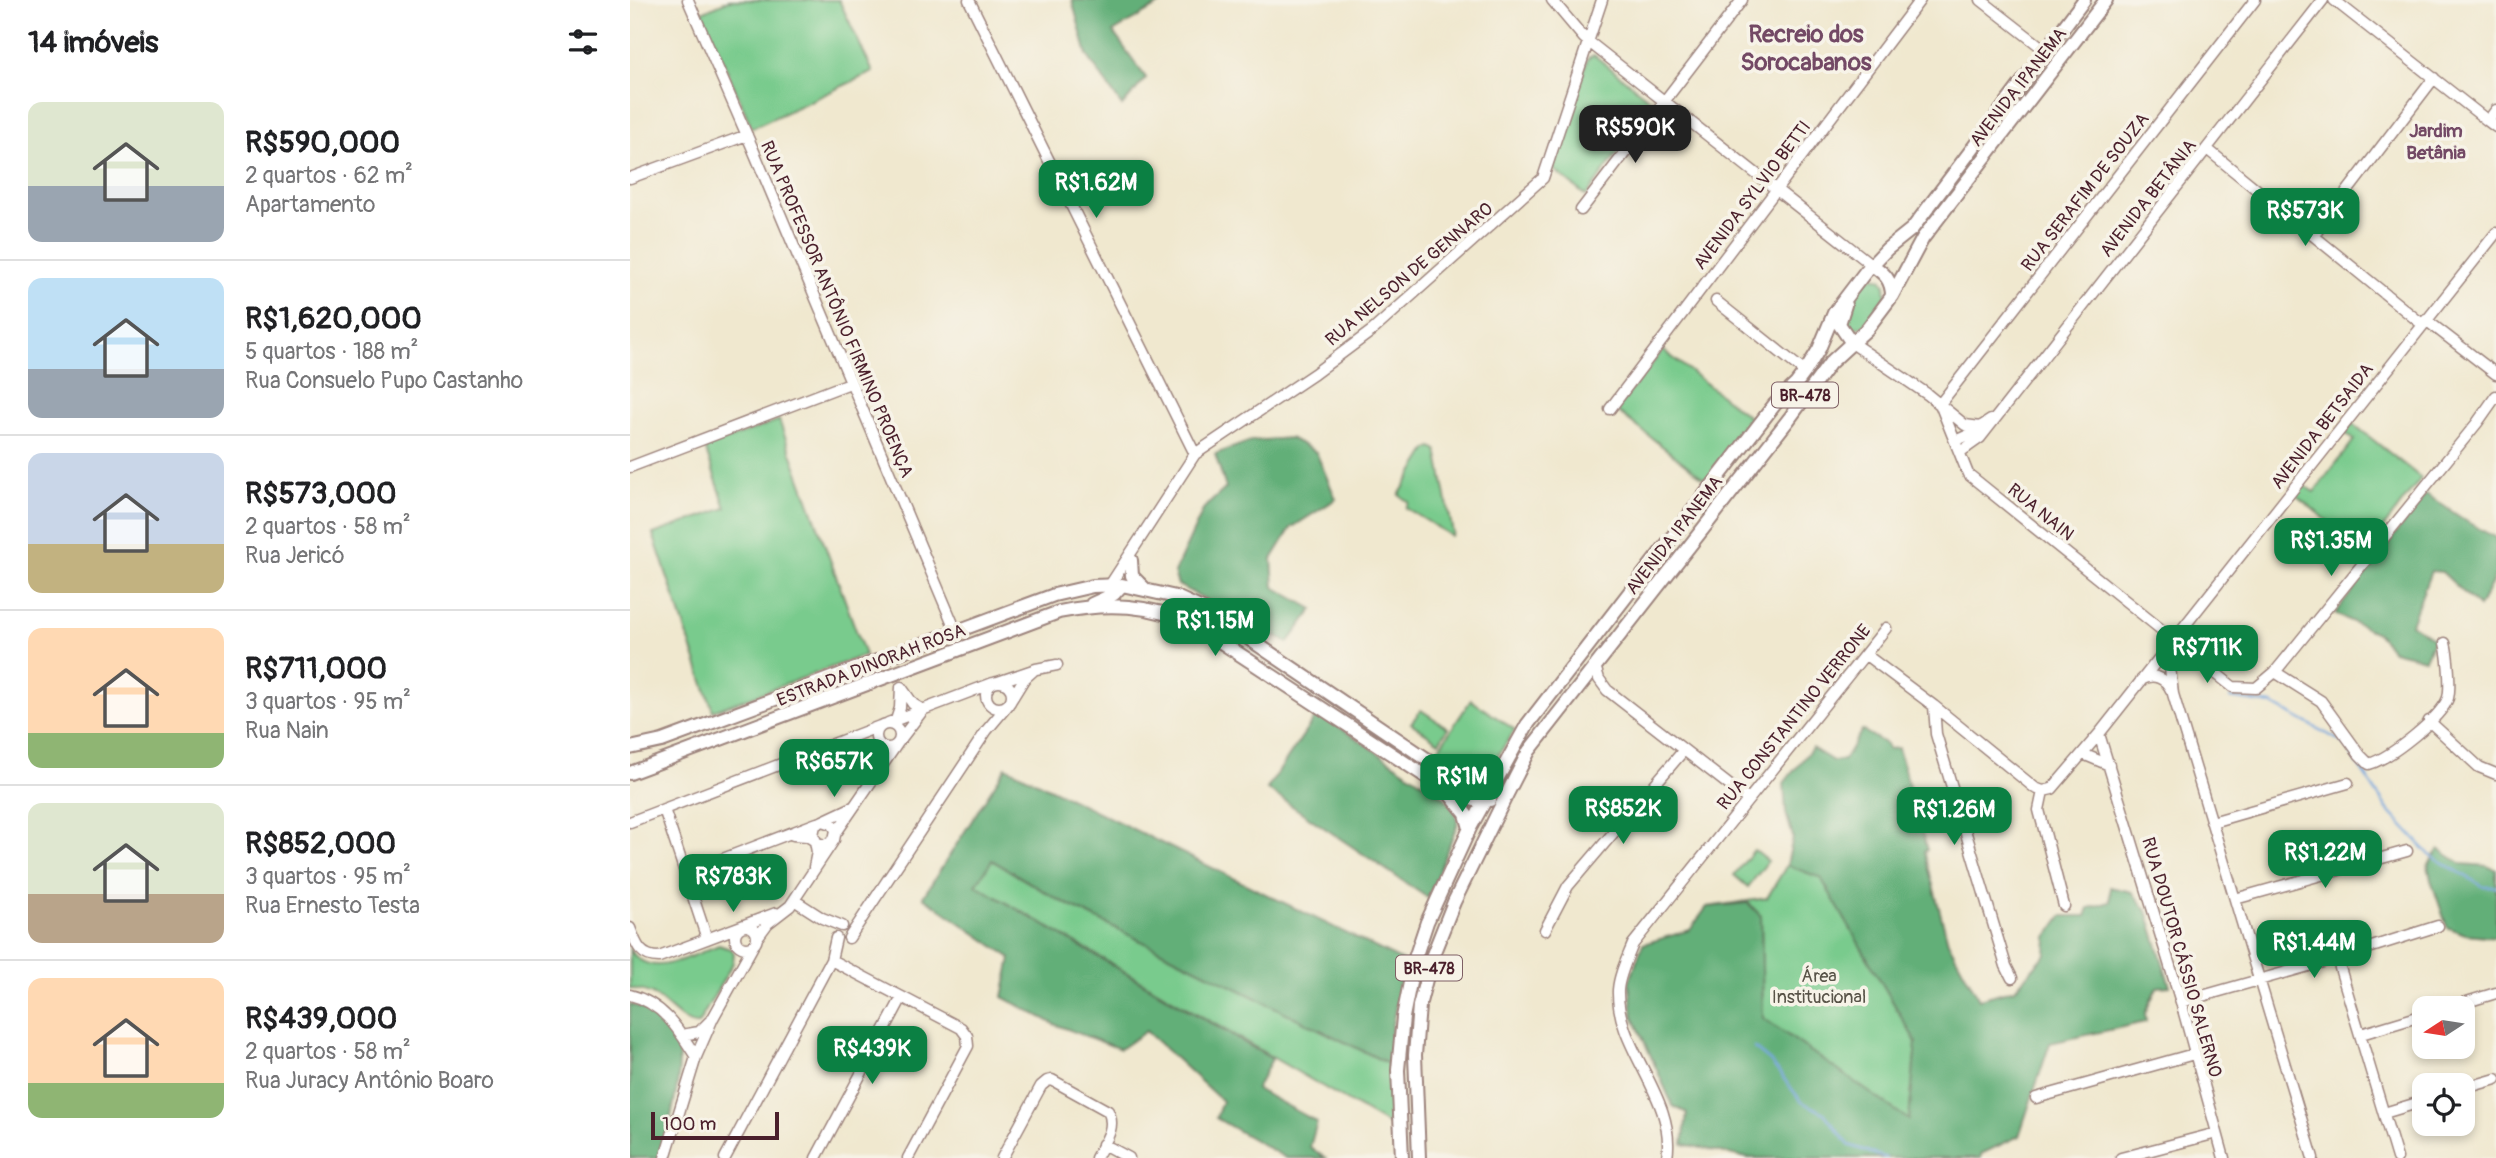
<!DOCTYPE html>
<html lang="pt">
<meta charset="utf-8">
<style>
:root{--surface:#fff;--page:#f2f2f2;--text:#202124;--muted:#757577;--line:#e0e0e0;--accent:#0b8043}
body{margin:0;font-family:Pangolin,sans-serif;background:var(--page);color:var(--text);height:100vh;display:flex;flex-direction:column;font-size:26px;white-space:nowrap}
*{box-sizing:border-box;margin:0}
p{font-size:23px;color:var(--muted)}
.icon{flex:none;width:38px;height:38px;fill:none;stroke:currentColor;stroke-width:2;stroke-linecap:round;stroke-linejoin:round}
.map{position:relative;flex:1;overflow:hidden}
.details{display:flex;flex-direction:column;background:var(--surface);width:630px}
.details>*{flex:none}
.needle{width:46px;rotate:258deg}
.buttons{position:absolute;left:1782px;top:996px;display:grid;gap:14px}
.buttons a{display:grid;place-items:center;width:63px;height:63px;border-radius:14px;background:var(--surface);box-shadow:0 4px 10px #0003;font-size:35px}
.scale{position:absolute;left:21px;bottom:18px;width:128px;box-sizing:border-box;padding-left:7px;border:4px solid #4a1f2b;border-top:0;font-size:19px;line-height:24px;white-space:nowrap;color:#4a1f2b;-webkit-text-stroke:5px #f7f3e8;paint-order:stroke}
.price{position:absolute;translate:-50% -60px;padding:0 16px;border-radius:14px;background:var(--accent);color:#fff;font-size:23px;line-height:46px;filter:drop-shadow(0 2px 4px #0008)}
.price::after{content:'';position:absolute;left:50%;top:42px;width:21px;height:16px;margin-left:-10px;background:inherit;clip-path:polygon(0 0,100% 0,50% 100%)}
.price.current{background:#222;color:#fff}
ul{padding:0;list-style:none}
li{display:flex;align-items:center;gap:21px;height:175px;padding:0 28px}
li+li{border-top:2px solid var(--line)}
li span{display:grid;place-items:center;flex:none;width:196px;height:140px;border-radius:14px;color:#555}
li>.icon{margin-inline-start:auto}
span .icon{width:84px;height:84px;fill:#fffc;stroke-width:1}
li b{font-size:30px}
h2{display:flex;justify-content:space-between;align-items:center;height:84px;padding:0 28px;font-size:30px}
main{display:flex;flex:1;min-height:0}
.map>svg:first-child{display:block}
.green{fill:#79cb8d;stroke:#62755c;stroke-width:2}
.forest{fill:#62af78;stroke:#566752;stroke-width:2}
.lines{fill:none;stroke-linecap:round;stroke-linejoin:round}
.stream{stroke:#70a3dc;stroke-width:2.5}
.minor-casing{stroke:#9d847d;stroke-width:13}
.major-casing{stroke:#9d847d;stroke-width:16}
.minor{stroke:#fff;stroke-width:10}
.major{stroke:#fff;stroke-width:12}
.labels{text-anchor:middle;stroke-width:7;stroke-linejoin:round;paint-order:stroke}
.shield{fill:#f7f3e8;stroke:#7e5f64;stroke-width:2}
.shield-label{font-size:16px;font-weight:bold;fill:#4a1f2b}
.street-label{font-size:18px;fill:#4a1f2b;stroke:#f7f3e8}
.park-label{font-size:18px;fill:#585348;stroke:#f7f3e8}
.neighbourhood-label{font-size:19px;font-weight:bold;fill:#734965;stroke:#f7f3e8}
.district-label{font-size:24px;font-weight:bold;fill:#734965;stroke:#f7f3e8}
</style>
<main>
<section class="details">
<h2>14 imóveis<svg class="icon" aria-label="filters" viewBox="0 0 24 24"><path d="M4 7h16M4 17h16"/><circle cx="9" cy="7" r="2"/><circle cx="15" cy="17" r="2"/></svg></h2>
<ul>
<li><span style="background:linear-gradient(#dfe7d0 60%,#9aa5b1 0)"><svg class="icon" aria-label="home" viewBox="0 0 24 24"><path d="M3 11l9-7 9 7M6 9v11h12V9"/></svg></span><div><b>R$590,000</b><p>2 quartos · 62 m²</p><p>Apartamento</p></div></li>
<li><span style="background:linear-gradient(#bfe0f5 65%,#9aa5b1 0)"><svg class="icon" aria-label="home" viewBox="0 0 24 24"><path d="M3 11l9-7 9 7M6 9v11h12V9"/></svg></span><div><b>R$1,620,000</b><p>5 quartos · 188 m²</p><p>Rua Consuelo Pupo Castanho</p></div></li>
<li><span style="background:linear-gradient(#c9d6e8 65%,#c2b280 0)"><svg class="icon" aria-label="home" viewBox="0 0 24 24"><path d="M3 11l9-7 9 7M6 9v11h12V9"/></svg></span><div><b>R$573,000</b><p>2 quartos · 58 m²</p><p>Rua Jericó</p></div></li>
<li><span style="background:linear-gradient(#ffd9b3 75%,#8fb573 0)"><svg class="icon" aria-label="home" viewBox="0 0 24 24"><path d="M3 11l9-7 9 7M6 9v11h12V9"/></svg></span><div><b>R$711,000</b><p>3 quartos · 95 m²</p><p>Rua Nain</p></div></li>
<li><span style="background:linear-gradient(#dfe7d0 65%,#b9a48a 0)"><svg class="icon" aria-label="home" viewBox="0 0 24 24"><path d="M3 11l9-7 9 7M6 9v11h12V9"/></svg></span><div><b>R$852,000</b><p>3 quartos · 95 m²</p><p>Rua Ernesto Testa</p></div></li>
<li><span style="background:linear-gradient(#ffd9b3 75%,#8fb573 0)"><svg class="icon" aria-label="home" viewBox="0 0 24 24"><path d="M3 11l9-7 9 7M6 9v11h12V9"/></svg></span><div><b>R$439,000</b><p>2 quartos · 58 m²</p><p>Rua Juracy Antônio Boaro</p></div></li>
</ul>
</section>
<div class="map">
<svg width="1866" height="1158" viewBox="0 0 1866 1158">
<rect width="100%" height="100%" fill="#f7f3e8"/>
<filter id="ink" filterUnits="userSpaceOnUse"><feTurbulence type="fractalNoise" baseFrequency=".0143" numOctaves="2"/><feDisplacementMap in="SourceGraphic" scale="14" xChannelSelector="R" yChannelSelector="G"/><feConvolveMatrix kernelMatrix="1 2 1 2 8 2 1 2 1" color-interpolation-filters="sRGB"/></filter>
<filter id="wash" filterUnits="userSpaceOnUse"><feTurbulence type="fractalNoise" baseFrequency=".00686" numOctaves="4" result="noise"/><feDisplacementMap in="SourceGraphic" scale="28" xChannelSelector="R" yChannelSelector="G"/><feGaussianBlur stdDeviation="1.57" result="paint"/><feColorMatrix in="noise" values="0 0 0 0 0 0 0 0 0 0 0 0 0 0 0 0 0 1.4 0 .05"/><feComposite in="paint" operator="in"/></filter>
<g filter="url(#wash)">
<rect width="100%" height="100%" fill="#f0e8cf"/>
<path class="green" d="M99,0H209L243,72L122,128L72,12Z
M964,55L1024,103L956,196L923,169L958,58Z
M1243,277L1251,279L1255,285L1256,296L1234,326L1222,329L1216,325C1212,309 1228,282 1243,277Z
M1033,350L1124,421L1077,481L986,410Z
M149,420L235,655L83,711L23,534L96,508L75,448Z
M1722,423L1791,478L1735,552L1666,495L1673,485L1684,492L1724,440L1715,433Z
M802,447L807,450L823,533L821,536L776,508L779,502L769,495L797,450Z
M841,700L885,730L854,776L845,778L807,751Z
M791,710L818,728L809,742L781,723Z
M1124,850L1138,861L1118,887L1104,875Z
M361,860L427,899L759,1064L764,1128L346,885Z
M1157,865L1191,877L1286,1042L1279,1121L1133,1018L1131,916L1118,903L1077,907L1137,898Z
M89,945L101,949L104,953L103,963L68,1024C55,1027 35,1001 22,994C16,991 7,990 0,988V949C19,982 62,955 89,945Z"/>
<path class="forest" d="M442,0H537L483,32L516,78L492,106L457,55Z
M660,438L686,452L706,499L661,528L642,559L644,587L683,609L658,643L548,585L544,573L574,508L596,488L585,454L621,441Z
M1796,494L1839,523L1866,538V575L1849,607L1812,572L1801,571L1781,624L1804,639L1795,659L1763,651L1747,633L1705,614Z
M688,713L813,796C822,806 829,813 827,826L798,898L637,789Z
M1232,730L1256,744L1258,749L1268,748L1297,850L1294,851L1318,942L1349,999L1385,989L1416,954L1417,937L1432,916H1456L1459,908L1480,902V887L1502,892L1517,911L1540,986L1527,987L1515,1013L1516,1022L1420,1043L1389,1136L1351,1154V1158H1118L1053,1144L1057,1113L1043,1106L1003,1016L999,982L1013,944L1060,930L1077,907L1118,903L1131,916L1133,1018L1279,1120L1286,1042L1191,878L1157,865L1163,837L1156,813L1154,783L1182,748L1203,761L1214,760Z
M376,767L775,962L762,1025L759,1064L427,899L362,860L346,885L642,1059L626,1089L687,1122L680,1147L695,1158H656L586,1118L592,1101L516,1031L490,1049L424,1024L373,997L381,958L293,897Z
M1809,849L1832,864L1857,866L1866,870V937L1835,934L1817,927L1801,880L1798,865Z
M0,1004C19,1010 33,1018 43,1035C59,1061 38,1130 29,1158H0Z"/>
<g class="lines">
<path class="stream" d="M1600,698L1642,704L1714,743L1758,810L1800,855L1854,887H1866
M1124,1048L1140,1061L1172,1102L1194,1113L1219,1145L1256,1158"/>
</g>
</g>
<g filter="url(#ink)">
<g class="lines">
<defs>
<path id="minor" d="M58,0L122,147L326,631
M339,0L565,454
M922,0L954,38L1242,265
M1351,0L1415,50
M1704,0L1858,121
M1866,110L1858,121L1866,127
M1577,149L1792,324
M0,178L117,135
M951,210L1112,0
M1684,235L1804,78
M1086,301L1175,372
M1796,320L1866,374
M1222,343L1297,394L1335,425L1350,427L1361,420
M1310,404L1338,474L1533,631L1537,641L1543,694L1683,1158
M1310,404L1625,0
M980,409L1290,0
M1325,441L1354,428
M1328,449L1333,450L1350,438L1693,0
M0,467L220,383
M480,585L565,454L684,374L743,330L913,178L972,0
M1543,639L1603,687L1626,688L1645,672L1847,423L1866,396
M1236,655L1304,706L1405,788L1413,791
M965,666L969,679L977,690L1117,799
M1645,672L1691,701L1730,755L1739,764C1760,758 1811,718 1818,698C1821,686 1818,654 1815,643
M1511,680C1523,673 1535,677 1541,690
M368,682L406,669L427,665
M356 695a13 13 0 1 1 26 0a13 13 0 1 1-26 0Z
M381,700L394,679L403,671
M1304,706L1306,734L1376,966L1382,978
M266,720L270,708L271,687L283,704L293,710
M1799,721L1849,767L1866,774
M258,723L363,683
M246 736a12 12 0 1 1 24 0a12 12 0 1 1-24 0Z
M1469,734L1551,1002L1594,1158
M270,740L293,710
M1453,754L1479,765
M1413,791L1422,789L1469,734L1866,233
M1413,791L1409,810L1434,906
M34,809L77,939
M193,821L223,807
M0,822L250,726
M1582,822L1718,783
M206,833L267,744
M163,835L177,836L185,841L187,852L184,867
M56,873L187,823
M1605,899L1777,851
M164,900L192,918L212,926
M105 937a11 11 0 1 1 22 0a11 11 0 1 1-22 0Z
M0,928C6,944 10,957 29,957L146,913
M915,930L938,886L1054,750
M127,938L138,923L160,906L204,840L206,830L202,824L193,821L185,825L183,835L187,843L196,845L204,840
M219,938L357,730L378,705
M1707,958L1767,1158
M201,960L331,1028L337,1036L338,1046L278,1158
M0,995C33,1003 49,1030 66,1057L35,1158
M1551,1002L1707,958L1808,926
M1817,1008L1866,993
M1731,1034L1794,1015
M52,1035L69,1032L80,1021
M66,1057L83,1018L124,944
M1832,1089L1866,1079
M1406,1098L1564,1054
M1754,1113L1794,1101
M473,1144L499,1158
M95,1158L201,960L206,938
M186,1158L271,999
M372,1158L411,1086L417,1081L422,1080L478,1111C487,1128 474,1143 466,1158
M1037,1158C1047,1097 986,1050 988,990C989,975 997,959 1003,944L1256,628
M1491,1158L1587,1133"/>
<path id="major" d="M1242,265C1254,273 1262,280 1262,296
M1215,305L1209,324L1222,343
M501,560L502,576L515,589
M462,604L484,594L492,585
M0,748L32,741L424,595L463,586L492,585L546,597L581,613L835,785L853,787L866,778
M0,773L429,612C477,602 521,604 565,625L815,789L844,800H860
M818,792L836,814L840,828
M772,1158L768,1070L773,1017L785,958L797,922L840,828L897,725L1145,404L1166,384L1175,372L1189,349L1204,313L1236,271L1257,249L1282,229L1454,0
M789,1158L785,1055L789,1006L802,957L824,902L877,794L899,751L1159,419L1200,363L1237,329L1262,296L1293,238L1476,0"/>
</defs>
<use href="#minor" class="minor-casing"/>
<use href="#major" class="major-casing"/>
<use href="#minor" class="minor"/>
<use href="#major" class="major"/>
</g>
</g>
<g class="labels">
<g class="shield">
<rect x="1142" y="382.5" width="66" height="25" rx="5"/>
<rect x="766" y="955.5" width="66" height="25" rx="5"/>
</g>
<g class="shield-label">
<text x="1175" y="401">BR-478</text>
<text x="799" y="974">BR-478</text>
</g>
<g class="street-label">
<text transform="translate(1388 87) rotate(-52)" y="6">AVENIDA IPANEMA</text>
<text transform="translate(1455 192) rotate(-52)" y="6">RUA SERAFIM DE SOUZA</text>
<text transform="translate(1122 195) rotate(-53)" y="6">AVENIDA SYLVIO BETTI</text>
<text transform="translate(1518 198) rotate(-52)" y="6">AVENIDA BETÂNIA</text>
<text transform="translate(779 274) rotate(-40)" y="6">RUA NELSON DE GENNARO</text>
<text transform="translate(207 309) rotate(67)" y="6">RUA PROFESSOR ANTÔNIO FIRMINO PROENÇA</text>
<text transform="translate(1692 426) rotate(-52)" y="6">AVENIDA BETSAIDA</text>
<text transform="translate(1411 512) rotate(39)" y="6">RUA NAIN</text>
<text transform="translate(1044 535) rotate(-52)" y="6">AVENIDA IPANEMA</text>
<text transform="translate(241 665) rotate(-21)" y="6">ESTRADA DINORAH ROSA</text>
<text transform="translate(1164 717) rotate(-51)" y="6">RUA CONSTANTINO VERRONE</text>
<text transform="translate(1552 957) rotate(74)" y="6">RUA DOUTOR CÁSSIO SALERNO</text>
</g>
<g class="park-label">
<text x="1189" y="982">Área<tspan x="1189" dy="21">Institucional</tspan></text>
</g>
<g class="neighbourhood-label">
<text x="1806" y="137">Jardim<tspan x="1806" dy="22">Betânia</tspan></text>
</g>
<g class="district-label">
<text x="1176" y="42">Recreio dos<tspan x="1176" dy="28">Sorocabanos</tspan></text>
</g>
</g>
</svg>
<div class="buttons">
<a><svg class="needle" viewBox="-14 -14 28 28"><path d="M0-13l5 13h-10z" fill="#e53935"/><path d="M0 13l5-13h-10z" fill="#757577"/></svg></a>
<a><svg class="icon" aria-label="locate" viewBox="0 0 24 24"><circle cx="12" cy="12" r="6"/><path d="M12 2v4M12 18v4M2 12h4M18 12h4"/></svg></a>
</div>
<div class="scale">100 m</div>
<b class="price current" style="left:1005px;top:165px">R$590K</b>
<b class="price" style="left:466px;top:220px">R$1.62M</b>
<b class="price" style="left:1675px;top:248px">R$573K</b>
<b class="price" style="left:1701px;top:578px">R$1.35M</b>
<b class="price" style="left:585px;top:658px">R$1.15M</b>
<b class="price" style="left:1577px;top:685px">R$711K</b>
<b class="price" style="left:204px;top:799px">R$657K</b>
<b class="price" style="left:832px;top:814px">R$1M</b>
<b class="price" style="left:993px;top:846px">R$852K</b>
<b class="price" style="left:1324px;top:847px">R$1.26M</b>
<b class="price" style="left:1695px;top:890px">R$1.22M</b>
<b class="price" style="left:103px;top:914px">R$783K</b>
<b class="price" style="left:1684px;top:980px">R$1.44M</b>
<b class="price" style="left:242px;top:1086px">R$439K</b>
</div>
</main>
